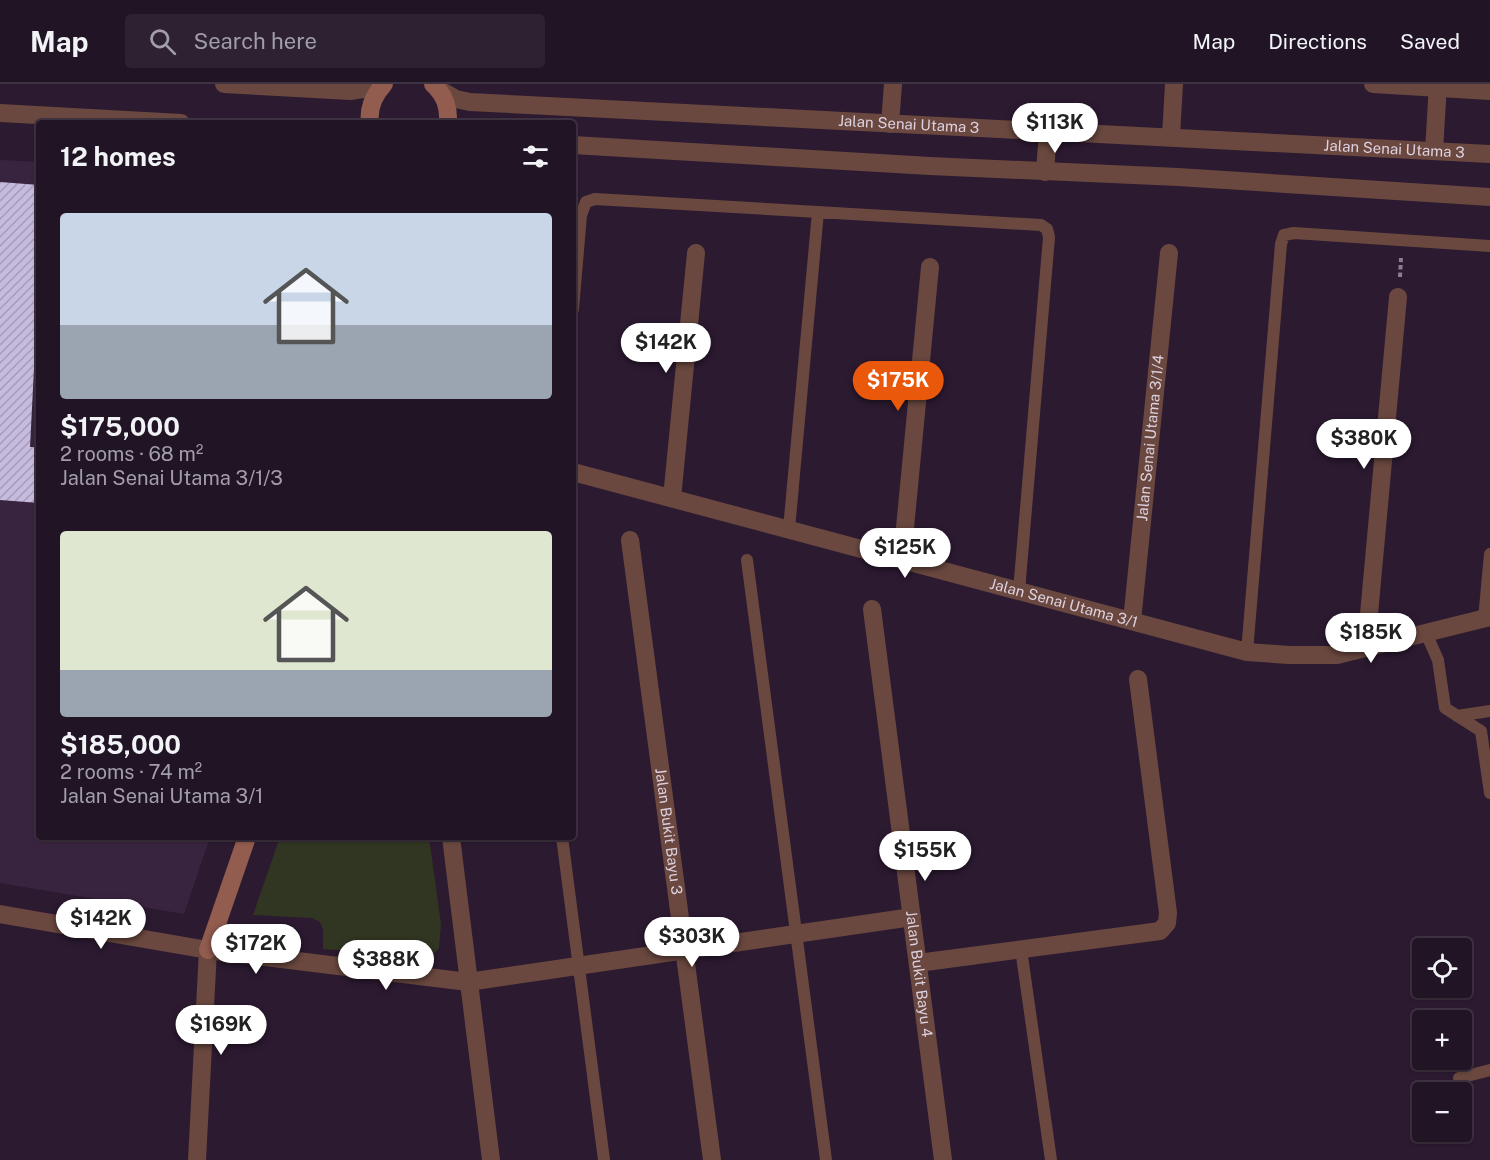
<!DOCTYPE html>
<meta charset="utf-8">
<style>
:root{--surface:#211425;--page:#2d2132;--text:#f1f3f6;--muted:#a29ea7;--line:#3e3342;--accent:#ea580c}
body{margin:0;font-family:"Public Sans",sans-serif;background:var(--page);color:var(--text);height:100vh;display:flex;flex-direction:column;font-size:22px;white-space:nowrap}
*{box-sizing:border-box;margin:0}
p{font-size:20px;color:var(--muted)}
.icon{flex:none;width:33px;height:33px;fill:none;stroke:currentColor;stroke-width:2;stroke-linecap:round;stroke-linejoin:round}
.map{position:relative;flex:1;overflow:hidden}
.sheet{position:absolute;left:36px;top:36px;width:540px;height:720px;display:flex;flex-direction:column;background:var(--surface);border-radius:6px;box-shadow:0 2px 4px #0004,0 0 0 2px var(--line)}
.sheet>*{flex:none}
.buttons{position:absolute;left:1412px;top:854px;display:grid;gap:12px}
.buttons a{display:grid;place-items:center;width:60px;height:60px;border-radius:6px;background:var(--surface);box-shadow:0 2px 4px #0004,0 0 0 2px var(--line);font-size:30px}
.price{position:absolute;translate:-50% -51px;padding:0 14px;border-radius:21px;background:#fff;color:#222;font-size:20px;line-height:39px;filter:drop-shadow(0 2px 3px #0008)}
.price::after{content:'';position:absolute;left:50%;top:36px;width:18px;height:14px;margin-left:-9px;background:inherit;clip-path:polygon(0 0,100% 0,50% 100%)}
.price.selected{background:var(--accent);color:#fff}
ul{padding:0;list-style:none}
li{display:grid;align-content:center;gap:12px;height:318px;padding:0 24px}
li span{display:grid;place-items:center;height:186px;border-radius:6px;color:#555}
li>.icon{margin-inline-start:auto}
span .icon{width:108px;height:108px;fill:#fffc;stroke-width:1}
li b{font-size:26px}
h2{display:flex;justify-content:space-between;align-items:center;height:72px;padding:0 24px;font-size:26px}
header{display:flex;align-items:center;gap:36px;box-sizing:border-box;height:84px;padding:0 30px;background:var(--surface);border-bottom:2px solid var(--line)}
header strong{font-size:28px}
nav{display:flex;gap:33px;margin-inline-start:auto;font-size:21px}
.search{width:420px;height:54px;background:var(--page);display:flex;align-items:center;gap:15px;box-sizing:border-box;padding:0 21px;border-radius:6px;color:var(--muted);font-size:22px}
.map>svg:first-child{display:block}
.built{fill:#39243f}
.green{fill:#313622}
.building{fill:url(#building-hatch)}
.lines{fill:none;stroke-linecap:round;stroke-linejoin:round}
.path{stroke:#8b7d8f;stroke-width:4;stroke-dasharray:4.5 3;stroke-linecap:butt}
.lane{stroke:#6a483f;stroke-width:12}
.street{stroke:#6a483f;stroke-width:18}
.secondary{stroke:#925c4e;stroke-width:18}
.labels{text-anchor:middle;stroke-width:6;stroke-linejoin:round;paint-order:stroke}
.street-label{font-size:15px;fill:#ddd1e0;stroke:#2c1a31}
</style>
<header>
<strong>Map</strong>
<div class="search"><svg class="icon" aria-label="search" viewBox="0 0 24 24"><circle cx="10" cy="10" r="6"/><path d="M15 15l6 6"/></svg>Search here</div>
<nav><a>Map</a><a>Directions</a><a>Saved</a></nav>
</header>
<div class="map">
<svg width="1490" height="1076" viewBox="0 0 1490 1076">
<defs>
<pattern id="building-hatch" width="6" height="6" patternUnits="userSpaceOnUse" patternTransform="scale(1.5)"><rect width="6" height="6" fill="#c6bbde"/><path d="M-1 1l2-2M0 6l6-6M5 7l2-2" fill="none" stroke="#a59cb7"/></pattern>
</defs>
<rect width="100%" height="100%" fill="#2c1a31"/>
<path class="built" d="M0,76L39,78V753H210L184,830L0,799Z"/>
<path class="green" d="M280,753H429L441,840L439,864L434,870L419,872L323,865V846L320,838L312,834L253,831Z"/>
<path class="building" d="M0,98L39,101V187L30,363H39V419L0,416Z"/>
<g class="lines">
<path class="path" d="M1400,193L1401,174"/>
<path class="lane" d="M573,225L581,131L586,118L595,115L1041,141L1047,145L1049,153L1019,507
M789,445L818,128
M747,476L826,1076
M1484,535L1490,470
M1426,549L1438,576L1445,624L1481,647L1490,709
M1247,568L1281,160L1284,151L1294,149L1490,162
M1457,632L1490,627
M562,753L604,1076
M1021,865L1051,1076
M1459,994L1490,986"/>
<g class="street">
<path d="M224,0L350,7L382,2"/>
<path d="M1373,0L1490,7"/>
<path id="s1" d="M440,6L456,15L470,18L1490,70"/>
<path d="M0,29L181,39"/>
<path d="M890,40L893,0"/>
<path d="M1171,52L1174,0"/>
<path d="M573,61L930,82L1178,93L1490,113"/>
<path d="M1434,67L1438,0"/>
<path d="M1045,88L1048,47"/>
<path id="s2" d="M573,388L1247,568L1289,571H1337L1490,533"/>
<path d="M672,414L696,169"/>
<path id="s3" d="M630,456L712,1076"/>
<path d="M902,475L930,183"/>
<path id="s4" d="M872,525L943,1076"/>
<path id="s5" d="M1132,537L1169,169"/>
<path d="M1366,563L1398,213"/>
<path d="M451,753L491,1076"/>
<path d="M0,830L208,866L468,898L912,833"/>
<path d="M918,879L1160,847L1167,839L1168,829L1138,595"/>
<path d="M197,1076L208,866"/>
</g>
<path class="secondary" d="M433,0C445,11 449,23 448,39
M370,39C368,24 374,11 384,0
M208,866L247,753"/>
</g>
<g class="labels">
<g class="street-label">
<text dy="5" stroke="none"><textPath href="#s1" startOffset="472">Jalan Senai Utama 3</textPath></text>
<text dy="5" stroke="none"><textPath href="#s1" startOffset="958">Jalan Senai Utama 3</textPath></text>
<text dy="5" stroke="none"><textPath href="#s5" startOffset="184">Jalan Senai Utama 3/1/4</textPath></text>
<text dy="5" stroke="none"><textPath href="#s2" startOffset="508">Jalan Senai Utama 3/1</textPath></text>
<text dy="5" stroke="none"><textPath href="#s3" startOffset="294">Jalan Bukit Bayu 3</textPath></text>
<text dy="5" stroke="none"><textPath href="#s4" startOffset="368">Jalan Bukit Bayu 4</textPath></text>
</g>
</g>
</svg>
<div class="buttons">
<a><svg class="icon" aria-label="locate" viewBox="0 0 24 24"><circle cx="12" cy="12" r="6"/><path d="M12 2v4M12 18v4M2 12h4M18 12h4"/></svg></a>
<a>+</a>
<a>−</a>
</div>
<b class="price" style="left:1055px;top:70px">$113K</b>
<b class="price" style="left:666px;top:290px">$142K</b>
<b class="price selected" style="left:898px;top:328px">$175K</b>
<b class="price" style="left:1364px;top:386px">$380K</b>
<b class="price" style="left:905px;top:495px">$125K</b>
<b class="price" style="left:1371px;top:580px">$185K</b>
<b class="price" style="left:925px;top:798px">$155K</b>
<b class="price" style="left:101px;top:866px">$142K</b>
<b class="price" style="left:692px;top:884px">$303K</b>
<b class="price" style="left:256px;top:891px">$172K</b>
<b class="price" style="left:386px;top:907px">$388K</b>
<b class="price" style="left:221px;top:972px">$169K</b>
<section class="sheet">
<h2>12 homes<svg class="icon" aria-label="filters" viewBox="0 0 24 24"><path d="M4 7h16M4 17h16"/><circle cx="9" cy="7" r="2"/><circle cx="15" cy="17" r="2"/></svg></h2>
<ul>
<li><span style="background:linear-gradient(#c9d6e8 60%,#9aa5b1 0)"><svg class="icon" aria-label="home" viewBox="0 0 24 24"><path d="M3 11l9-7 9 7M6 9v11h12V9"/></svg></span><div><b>$175,000</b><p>2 rooms · 68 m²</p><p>Jalan Senai Utama 3/1/3</p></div></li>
<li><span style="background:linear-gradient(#dfe7d0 75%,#9aa5b1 0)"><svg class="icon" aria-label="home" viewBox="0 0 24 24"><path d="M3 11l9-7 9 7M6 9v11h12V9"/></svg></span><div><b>$185,000</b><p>2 rooms · 74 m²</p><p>Jalan Senai Utama 3/1</p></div></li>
</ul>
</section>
</div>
